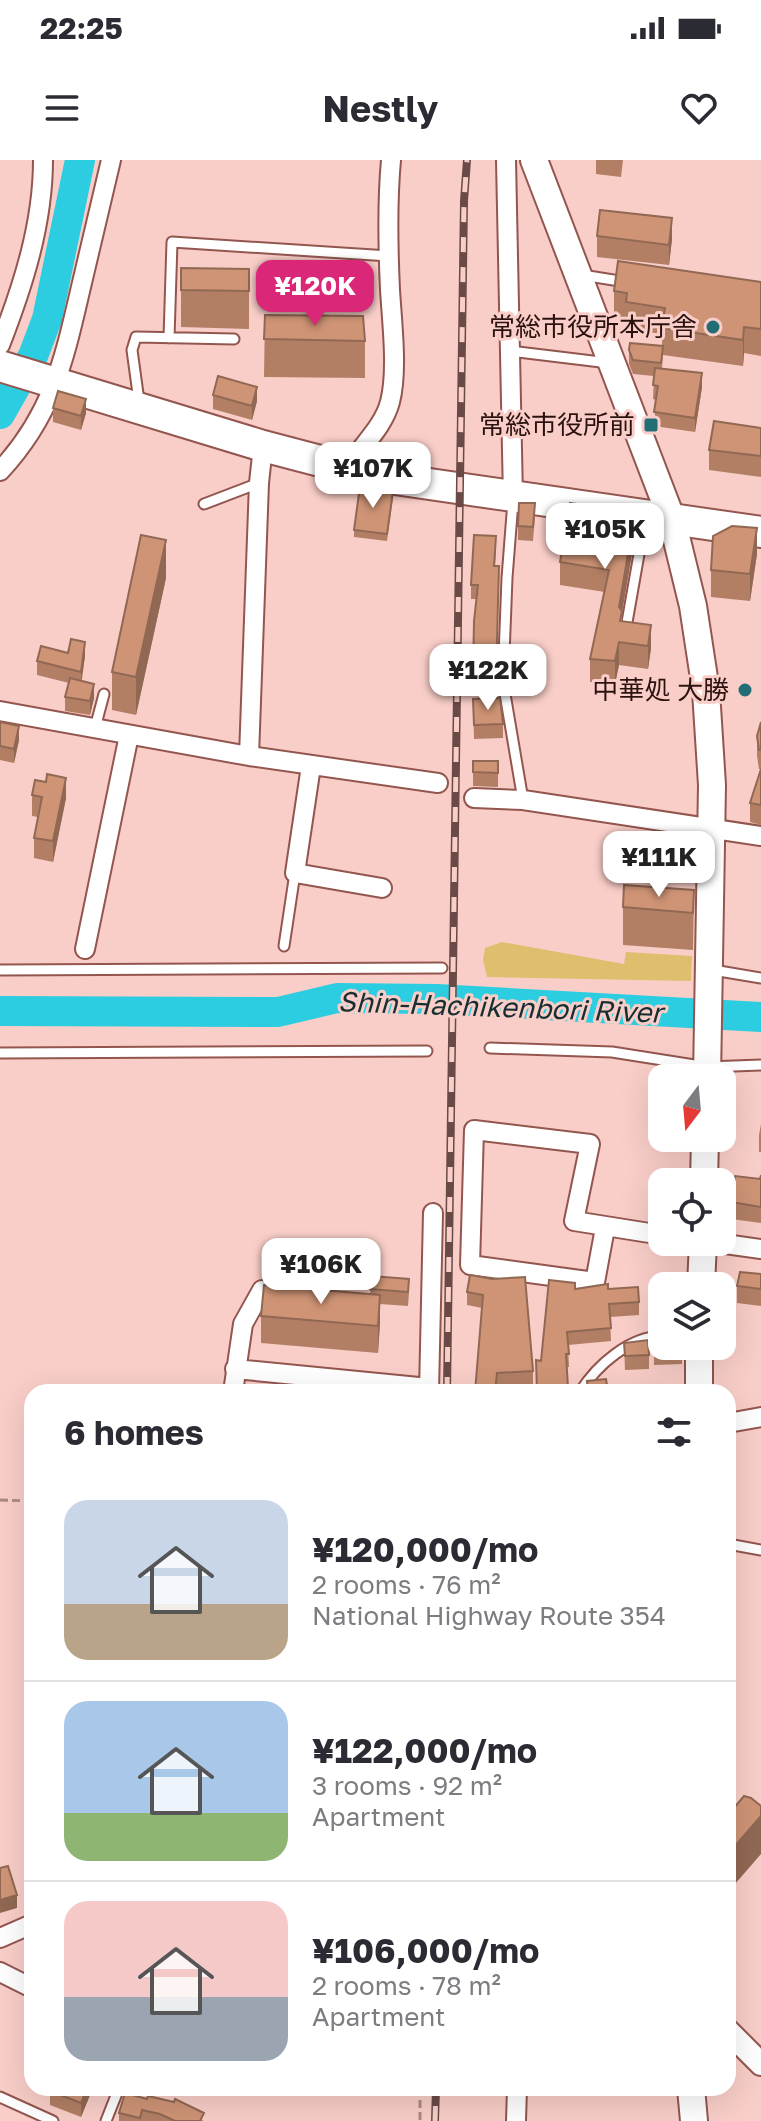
<!DOCTYPE html>
<meta charset="utf-8">
<style>
:root{--surface:#fff;--page:#f7f7f7;--text:#2b2b33;--muted:#7c7c81;--line:#e1e1e2;--accent:#db2777}
body{margin:0;font-family:"Golos Text","Noto Sans JP",sans-serif;background:var(--page);color:var(--text);height:100vh;display:flex;flex-direction:column;font-size:30px;white-space:nowrap}
*{box-sizing:border-box;margin:0}
p{font-size:26px;color:var(--muted)}
.icon{flex:none;width:44px;height:44px;fill:none;stroke:currentColor;stroke-width:2;stroke-linecap:round;stroke-linejoin:round}
.map{position:relative;flex:1;overflow:hidden}
.sheet{position:absolute;left:24px;top:1224px;width:712px;height:712px;display:flex;flex-direction:column;background:var(--surface);border-radius:24px;box-shadow:0 8px 32px #0002}
.sheet>*{flex:none}
.needle{width:52px;rotate:196deg}
.tools{position:absolute;left:648px;top:904px;display:grid;gap:16px}
.tools a{display:grid;place-items:center;width:88px;height:88px;border-radius:16px;background:var(--surface);box-shadow:0 8px 32px #0002;font-size:40px}
.price{position:absolute;translate:-50% -68px;padding:0 18px;border-radius:16px;background:#fff;color:#222;font-size:26px;line-height:52px;filter:drop-shadow(0 2px 4px #0008)}
.price::after{content:'';position:absolute;left:50%;top:48px;width:24px;height:18px;margin-left:-12px;background:inherit;clip-path:polygon(0 0,100% 0,50% 100%)}
.price.active{background:var(--accent);color:#fff}
ul{padding:0;list-style:none}
li{display:flex;align-items:center;gap:24px;height:200px;padding:0 40px}
li+li{border-top:2px solid var(--line)}
li span{display:grid;place-items:center;flex:none;width:224px;height:160px;border-radius:24px;color:#555}
li>.icon{margin-inline-start:auto}
span .icon{width:96px;height:96px;fill:#fffc;stroke-width:1}
li b{font-size:34px}
h2{display:flex;justify-content:space-between;align-items:center;height:96px;padding:0 40px;font-size:34px}
.status{display:flex;justify-content:space-between;align-items:center;height:56px;padding:0 40px;background:var(--surface);direction:ltr}
.status svg{height:22px;fill:currentColor}
header{display:flex;justify-content:space-between;align-items:center;height:104px;padding:0 40px;background:var(--surface);font-size:36px;font-weight:700}
.map>svg:first-child{display:block}
.green{fill:#dfbe6e}
.lines{fill:none;stroke-linecap:round;stroke-linejoin:round}
.river{stroke:#2dcde1;stroke-width:30}
.service-casing{stroke:#93564e;stroke-width:13}
.minor-casing{stroke:#93564e;stroke-width:22}
.tertiary-casing{stroke:#93564e;stroke-width:26}
.secondary-casing{stroke:#93564e;stroke-width:30}
.trunk-casing{stroke:#93564e;stroke-width:34}
.path{stroke:#ad8984;stroke-width:3;stroke-dasharray:8 4;stroke-linecap:butt}
.service{stroke:#fff;stroke-width:9}
.minor{stroke:#fff;stroke-width:18}
.tertiary{stroke:#fff;stroke-width:22}
.secondary{stroke:#fff;stroke-width:26}
.trunk{stroke:#fff;stroke-width:30}
.rail-casing{stroke:#694a47;stroke-width:8}
.rail{stroke:#f9cec8;stroke-width:5;stroke-dasharray:15;stroke-linecap:butt}
.wall{fill:#b27f65}
.shaded-wall{fill:#916853}
.building{fill:#cf9476;stroke:#916853;stroke-width:2}
.poi-dot{fill:#236d77;stroke:#f9cec8;stroke-width:3}
.labels{text-anchor:middle;stroke-width:6;stroke-linejoin:round;paint-order:stroke}
.poi-label{font-size:26px;fill:#2b120f;stroke:#f9cec8;text-anchor:end}
.water-label{font-size:28px;font-style:italic;fill:#172f33;stroke:#f9cec8}
</style>
<div class="status"><b>22:25</b><svg viewBox="0 0 49 12"><path d="M0 12V9h3v3zM5 12V6h3v6zM10 12V3h3v9zM15 12V0h3v12zM26 1h20v11H26zM47 4h2v5h-2z"/></svg></div>
<header><svg class="icon" aria-label="menu" viewBox="0 0 24 24"><path d="M4 6h16M4 12h16M4 18h16"/></svg>Nestly<svg class="icon" aria-label="heart" viewBox="0 0 24 24"><path d="M12 20l-8-8c-3-5 5-10 8-4 3-6 11-1 8 4z"/></svg></header>
<div class="map">
<svg width="761" height="1961" viewBox="0 0 761 1961">
<rect width="100%" height="100%" fill="#f9cec8"/>
<path class="green" d="M502,782L624,804L626,792L692,796L691,821L487,817L483,800L485,788Z"/>
<g class="lines">
<path class="river" d="M0,254L33,196L47,159L80,0
M0,851L278,852L337,838L437,839L761,857"/>
<defs>
<path id="service" d="M582,115L626,122
M169,178L172,82L389,96
M510,191L609,203
M139,241L132,190L136,177L234,179
M513,341L507,418L503,522L523,640
M204,344L259,323
M626,468L645,360
M95,568L104,534
M284,786L295,713
M0,810L442,808
M713,810L761,818
M490,888L612,892L707,907L761,905
M0,893L427,891
M580,1232C597,1205 629,1177 662,1176
M728,1384L761,1390
M0,1937L53,1961
M106,1961L119,1928"/>
<path id="minor" d="M506,0L513,338
M0,185C23,126 43,64 43,0
M347,309C361,286 383,268 390,242C398,211 392,163 390,130C388,87 387,43 391,0
M0,311C53,254 64,200 81,127C91,85 101,42 111,0
M0,551L249,596L438,623
M249,596L259,323L263,286
M311,606L295,713L382,728
M474,638L523,640L761,676
M85,789L129,575
M605,1068L595,1122L470,1105L474,970L590,984L574,1061L662,1075
M711,1082L761,1089
M235,1209L429,1228
M233,1232L243,1164L262,1130
M429,1232L433,1053
M728,1263L761,1257
M0,1778L32,1764
M0,1812L32,1828
M516,1961L517,1928"/>
<path id="tertiary" d="M728,1871L761,1904"/>
<path id="secondary" d="M534,0L672,360L693,446L706,531L712,625L707,918
M704,1022L705,978
M701,1126L703,1082
M699,1232V1186
M691,1928L694,1961"/>
<path id="trunk" d="M0,206L263,286L381,317L761,372"/>
</defs>
<use href="#service" class="service-casing"/>
<use href="#minor" class="minor-casing"/>
<use href="#tertiary" class="tertiary-casing"/>
<use href="#secondary" class="secondary-casing"/>
<use href="#trunk" class="trunk-casing"/>
<path class="path" d="M0,1340L32,1341
M420,1928V1961"/>
<use href="#service" class="service"/>
<use href="#minor" class="minor"/>
<use href="#tertiary" class="tertiary"/>
<use href="#secondary" class="secondary"/>
<use href="#trunk" class="trunk"/>
<defs>
<path id="rail" d="M447,1232L464,41L467,0
M435,1961L436,1928"/>
</defs>
<use href="#rail" class="rail-casing"/>
<use href="#rail" class="rail"/>
</g>
<path class="wall" d="M596,0H623L621,17L596,14Z
M597,76L672,79L669,105L597,97Z
M181,108L249,109V169L181,167Z
M761,122V196L744,193L743,206L663,195L662,209L702,227L695,272L654,266L656,240L653,239L654,216L633,214L629,204V190L662,186V174L626,169V159L614,157V131Z
M265,155L365,181V218L264,217Z
M213,235L257,241L252,260L213,249Z
M53,248L86,253L81,270L53,262Z
M761,268V317L709,310V290Z
M393,338L387,381L354,377V370Z
M535,357L533,381L518,380V366Z
M635,376L622,451V462L651,488L648,509L619,505L615,524L590,522V499L605,432L560,425V402Z
M496,390L495,406H499L496,529L473,528L474,461L476,439H471V425Z
M757,394L750,441L711,437V410Z
M166,418L136,555L112,550V512Z
M85,496L81,521L94,538L90,555L65,551V537L69,523L37,515V501Z
M473,539L503,564V578L474,579Z
M0,562L19,580L14,603L0,600Z
M761,562V609H759L757,596V576Z
M473,601H498V627L473,626Z
M761,609V665L750,662V643Z
M46,622L66,638L53,702L34,698V678L38,657L32,656V635Z
M694,730L693,790L623,785V747Z
M761,964V992H759V975Z
M761,1015V1063L731,1059V1042L760,1019Z
M761,1114V1146L737,1143V1126Z
M470,1115L533,1211V1225L497,1226L496,1232H475L482,1148L467,1145V1132Z
M371,1116L409,1133L408,1146L380,1144V1162L378,1193L261,1183V1156L370,1134Z
M575,1128L608,1129L639,1142V1155L610,1157L611,1181L568,1185L569,1207H567L568,1232H537L536,1200L541,1201Z
M654,1171L682,1186V1204L654,1205Z
M624,1183L649,1195V1209L625,1210Z
M90,1928V1935L81,1957L50,1945V1931Z
M125,1933L204,1961H119V1953Z"/>
<path class="shaded-wall" d="M672,58V79L669,105V85Z
M744,167V193L743,206V180Z
M702,213V227L695,272V258Z
M257,227V241L252,260V246Z
M86,239V253L81,270V256Z
M635,353V376L619,470V447Z
M757,368V394L750,441V414Z
M166,380V418L136,555V517Z
M651,465V488L648,509V486Z
M85,482V496L81,526V512Z
M619,482V505L615,524V501Z
M94,524V538L90,555V541Z
M19,566V580L14,603V589Z
M66,618V638L53,702V681Z
M380,1135V1162L378,1193V1166Z
M761,1656V1694L728,1732V1694Z
M17,1735V1748L0,1753V1740Z
M87,1928H90V1935L81,1957V1943Z"/>
<path class="building" d="M600,50L672,58L669,85L597,76Z
M618,101L761,122V169L744,167L743,180L662,168L665,148L626,142L627,133L614,131Z
M181,108L249,109V131L181,130Z
M265,155L363,156L365,181L264,179Z
M630,183L663,186L661,203L633,200L629,190Z
M655,208L702,213L695,258L654,252L658,226L653,225Z
M218,216L257,227L252,246L213,235Z
M58,231L86,239L81,256L53,248Z
M714,261L761,268V296L709,290Z
M360,326L393,331L387,374L354,370Z
M519,343H535L533,367L518,366Z
M570,343L635,353L619,447L622,451L620,461L651,465L648,486L619,482L615,501L590,499L609,410L560,402Z
M732,366L757,368L750,414L711,410L713,376Z
M141,375L166,380L136,517L112,512Z
M474,375L496,376L494,406H499L496,514H473L474,461L478,425H471Z
M71,479L85,482L81,512L37,501L41,486L68,493Z
M70,518L94,524L90,541L65,537Z
M500,538L503,564L474,565L473,539Z
M0,562L19,566L14,589L0,586Z
M761,562V590H759L757,576Z
M473,601H498V613L473,612Z
M761,609V645L750,643Z
M47,614L66,618L53,681L34,678L42,637L32,635L35,620L46,622Z
M624,725L694,730L693,753L623,747Z
M761,1015V1047L731,1042L735,1016L760,1019Z
M740,1112L761,1114V1129L737,1126Z
M470,1115L492,1119L525,1117L533,1211L497,1213L495,1232H475L483,1135L467,1132Z
M371,1116L409,1119L408,1132L370,1129Z
M549,1120L575,1123V1129L608,1124V1129L638,1127L639,1142L609,1144L611,1168L567,1172L569,1194H566L568,1228H559V1232H537L536,1200L541,1201Z
M264,1125L380,1135L378,1166L261,1156Z
M662,1170V1186H682V1190L654,1191V1171Z
M648,1180L649,1195L625,1196L624,1183Z
M606,1219L608,1232H588L587,1221Z
M744,1636L751,1638L761,1646V1656L728,1694V1655Z
M8,1706L17,1735L0,1740V1708Z
M52,1928H87L81,1943L50,1931Z
M125,1933L147,1939L148,1936L174,1942L175,1939L204,1953L200,1961H175L160,1954L142,1950L140,1958L119,1953Z"/>
<g class="poi-dot">
<circle cx="713" cy="167" r="8"/>
<rect x="643" y="257" width="16" height="16" rx="4"/>
<circle cx="745" cy="530" r="8"/>
</g>
<g class="labels">
<g class="poi-label">
<text x="697" y="176">常総市役所本庁舎</text>
<text x="635" y="274">常総市役所前</text>
<text x="729" y="539">中華処 大勝</text>
</g>
<g class="water-label">
<text transform="translate(500 847) rotate(2)" y="10">Shin-Hachikenbori River</text>
</g>
</g>
</svg>
<div class="tools">
<a><svg class="needle" viewBox="-14 -14 28 28"><path d="M0-13l5 13h-10z" fill="#e53935"/><path d="M0 13l5-13h-10z" fill="#7c7c81"/></svg></a>
<a><svg class="icon" aria-label="locate" viewBox="0 0 24 24"><circle cx="12" cy="12" r="6"/><path d="M12 2v4M12 18v4M2 12h4M18 12h4"/></svg></a>
<a><svg class="icon" aria-label="layers" viewBox="0 0 24 24"><path d="M12 4l9 5-9 5-9-5zM3 14l9 5 9-5"/></svg></a>
</div>
<b class="price active" style="left:315px;top:168px">¥120K</b>
<b class="price" style="left:373px;top:350px">¥107K</b>
<b class="price" style="left:605px;top:411px">¥105K</b>
<b class="price" style="left:488px;top:552px">¥122K</b>
<b class="price" style="left:659px;top:739px">¥111K</b>
<b class="price" style="left:321px;top:1146px">¥106K</b>
<section class="sheet">
<h2>6 homes<svg class="icon" aria-label="filters" viewBox="0 0 24 24"><path d="M4 7h16M4 17h16"/><circle cx="9" cy="7" r="2"/><circle cx="15" cy="17" r="2"/></svg></h2>
<ul>
<li><span style="background:linear-gradient(#c9d6e8 65%,#b9a48a 0)"><svg class="icon" aria-label="home" viewBox="0 0 24 24"><path d="M3 11l9-7 9 7M6 9v11h12V9"/></svg></span><div><b>¥120,000/mo</b><p>2 rooms · 76 m²</p><p>National Highway Route 354</p></div></li>
<li><span style="background:linear-gradient(#a9c7e8 70%,#8fb573 0)"><svg class="icon" aria-label="home" viewBox="0 0 24 24"><path d="M3 11l9-7 9 7M6 9v11h12V9"/></svg></span><div><b>¥122,000/mo</b><p>3 rooms · 92 m²</p><p>Apartment</p></div></li>
<li><span style="background:linear-gradient(#f6c9c9 60%,#9aa5b1 0)"><svg class="icon" aria-label="home" viewBox="0 0 24 24"><path d="M3 11l9-7 9 7M6 9v11h12V9"/></svg></span><div><b>¥106,000/mo</b><p>2 rooms · 78 m²</p><p>Apartment</p></div></li>
</ul>
</section>
</div>
